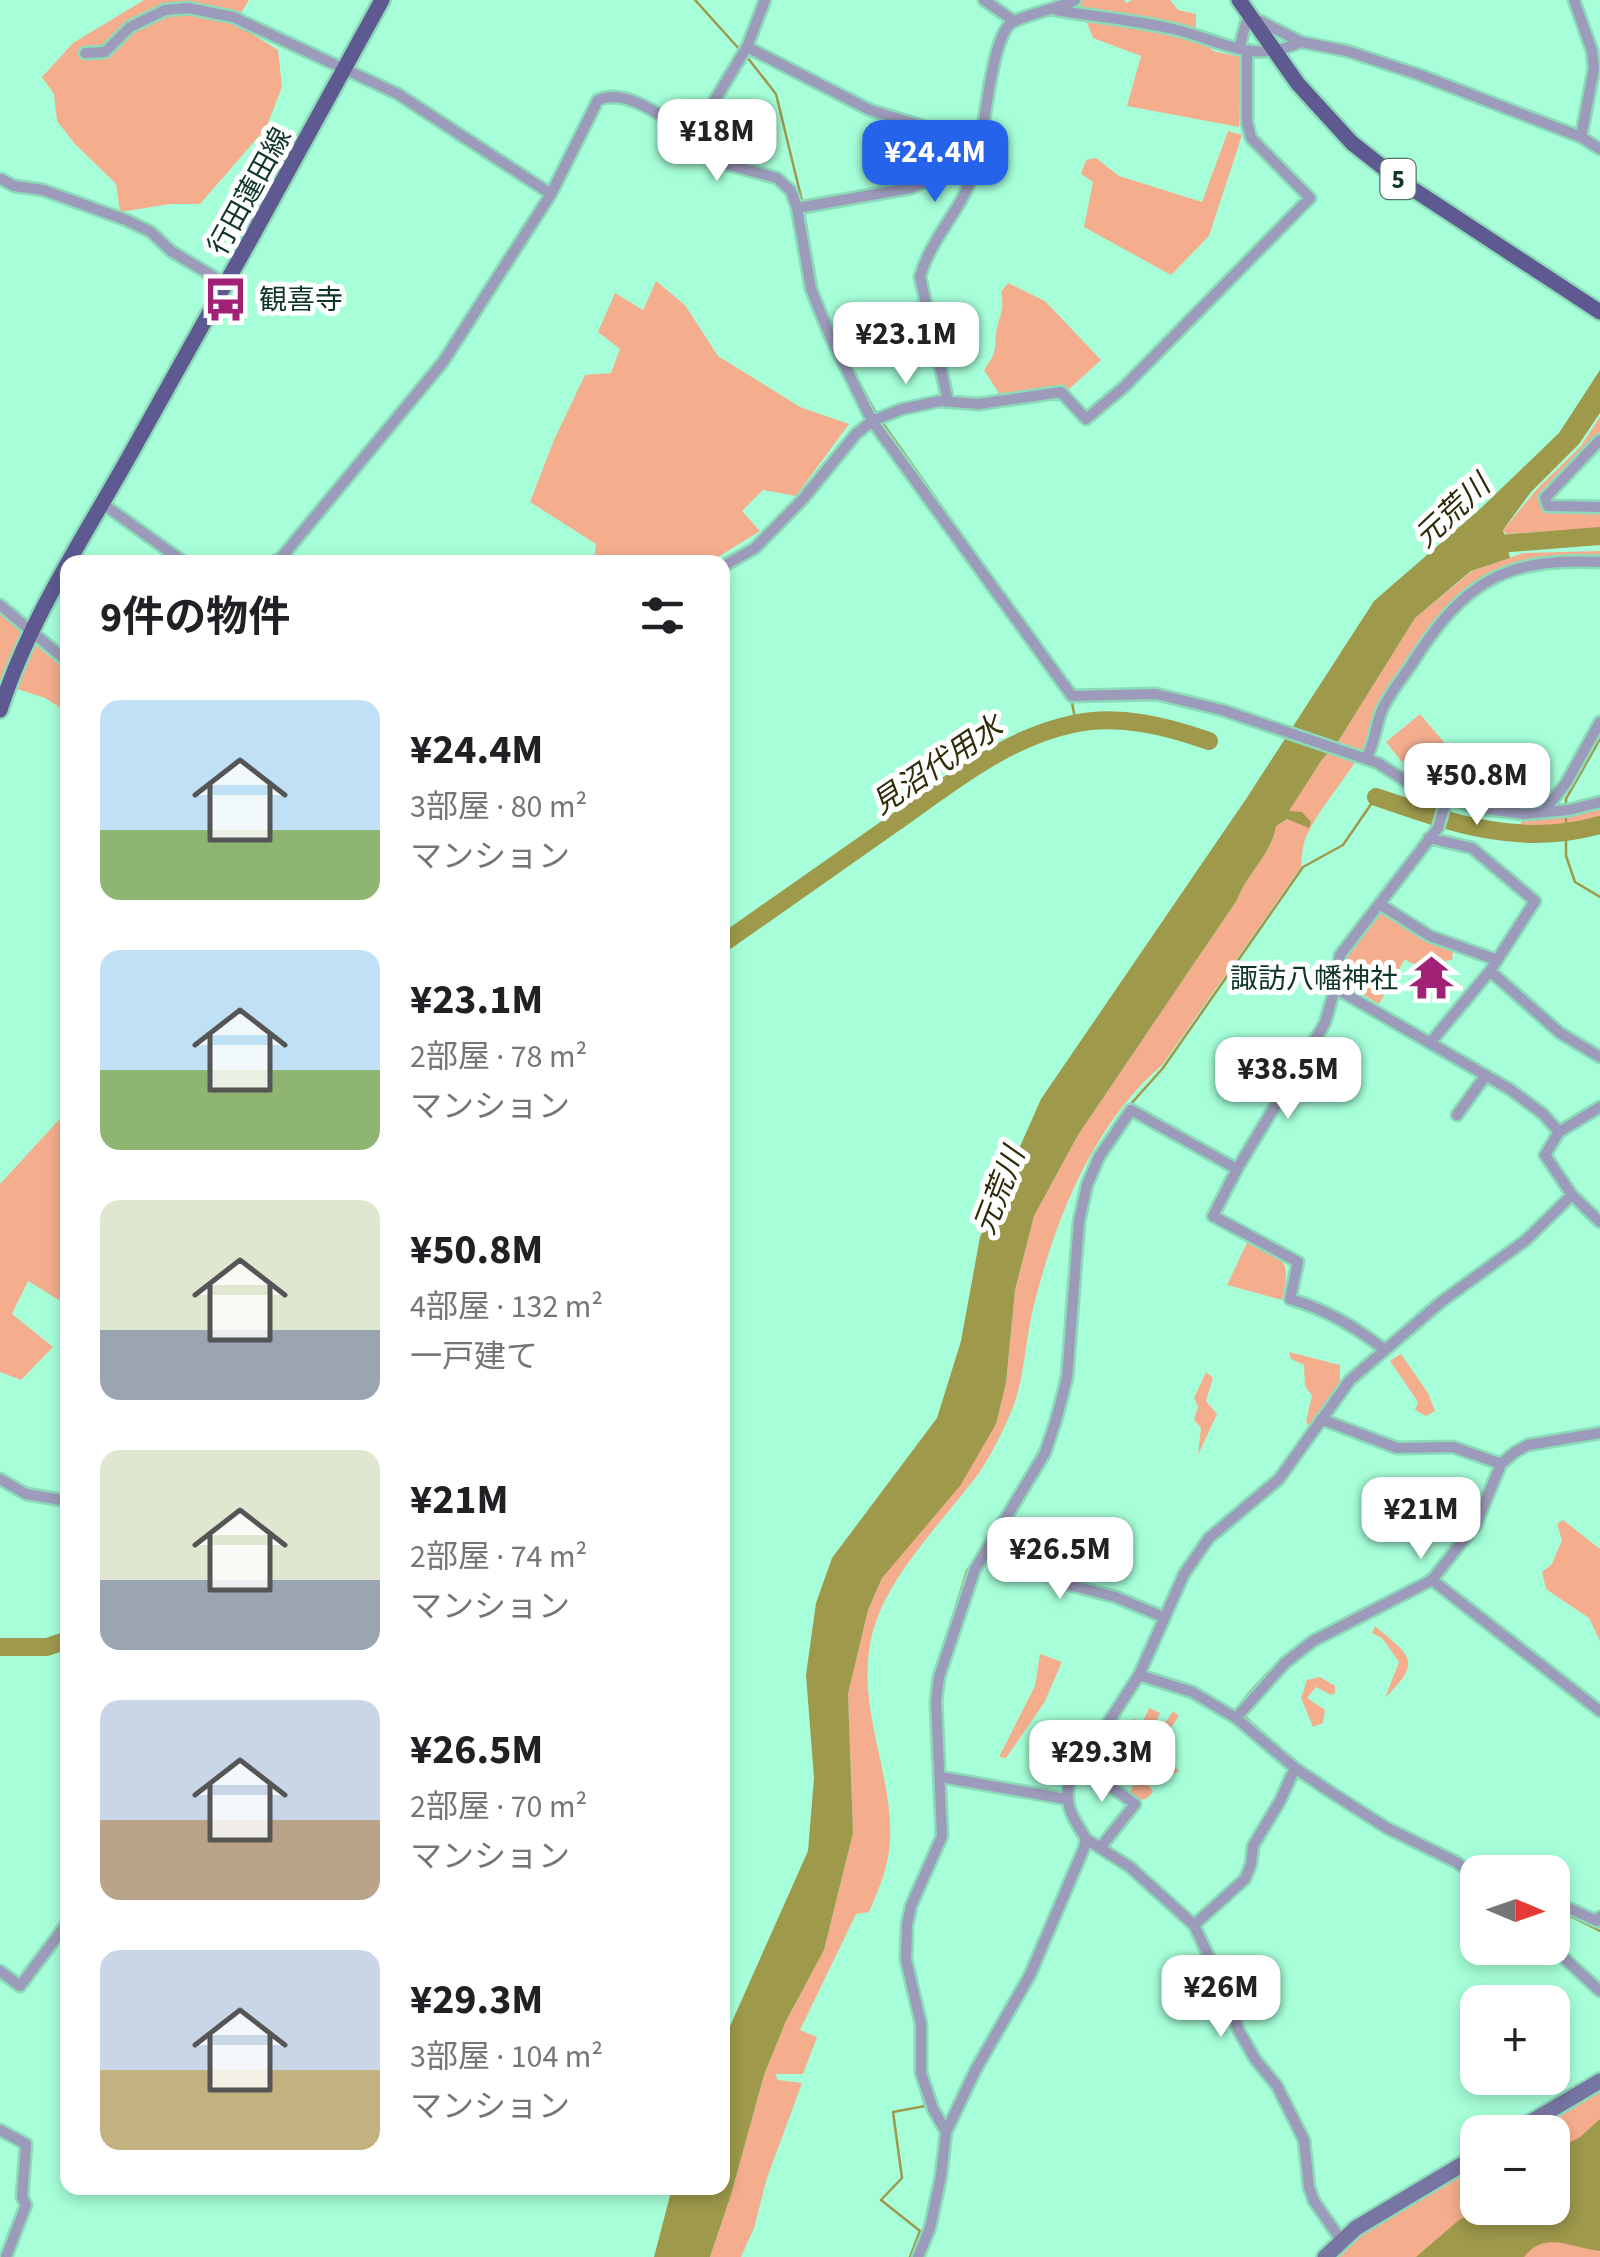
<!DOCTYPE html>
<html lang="ja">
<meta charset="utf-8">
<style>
:root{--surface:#fff;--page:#f6f6f6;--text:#202124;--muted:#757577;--accent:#2563eb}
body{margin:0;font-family:"Source Sans 3","Noto Sans JP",sans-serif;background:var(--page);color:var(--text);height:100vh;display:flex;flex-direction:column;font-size:38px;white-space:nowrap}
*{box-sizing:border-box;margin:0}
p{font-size:32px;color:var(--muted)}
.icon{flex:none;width:55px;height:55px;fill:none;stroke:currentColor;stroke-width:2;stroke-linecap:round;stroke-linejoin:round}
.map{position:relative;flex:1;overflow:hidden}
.sheet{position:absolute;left:60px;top:555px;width:670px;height:1640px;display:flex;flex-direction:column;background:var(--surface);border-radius:20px;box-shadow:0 5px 15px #0003}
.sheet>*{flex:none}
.needle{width:65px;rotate:92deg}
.buttons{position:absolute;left:1460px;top:1855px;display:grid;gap:20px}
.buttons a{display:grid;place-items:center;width:110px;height:110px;border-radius:20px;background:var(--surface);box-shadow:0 5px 15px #0003;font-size:50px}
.price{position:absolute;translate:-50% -85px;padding:0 22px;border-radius:20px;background:#fff;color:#222;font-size:32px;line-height:65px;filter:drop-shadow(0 2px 5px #0008)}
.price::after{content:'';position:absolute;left:50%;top:60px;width:30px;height:22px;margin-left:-15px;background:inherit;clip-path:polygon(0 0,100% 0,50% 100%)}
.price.active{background:var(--accent);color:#fff}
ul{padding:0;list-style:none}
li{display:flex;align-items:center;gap:30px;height:250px;padding:0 40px}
li span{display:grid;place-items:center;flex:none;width:280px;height:200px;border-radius:20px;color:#555}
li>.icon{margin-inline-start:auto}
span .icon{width:120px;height:120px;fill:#fffc;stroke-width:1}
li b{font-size:42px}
h2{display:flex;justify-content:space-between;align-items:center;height:120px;padding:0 40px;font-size:42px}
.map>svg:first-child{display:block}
.green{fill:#f4ae8e}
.water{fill:#9e994b}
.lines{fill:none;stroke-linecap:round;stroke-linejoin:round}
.stream{stroke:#9e994b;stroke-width:2.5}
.canal{stroke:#9e994b;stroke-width:10}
.river{stroke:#9e994b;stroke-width:18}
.street-casing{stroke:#8bdbb9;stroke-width:15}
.secondary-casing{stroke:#8bdbb9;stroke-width:20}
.primary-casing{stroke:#8bdbb9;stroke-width:20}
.street{stroke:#9c9bbb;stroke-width:10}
.secondary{stroke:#7776a3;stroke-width:15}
.primary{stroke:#5e5a91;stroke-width:15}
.labels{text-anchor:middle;stroke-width:10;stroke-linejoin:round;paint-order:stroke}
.shield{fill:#fff;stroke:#587268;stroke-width:2.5}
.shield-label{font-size:25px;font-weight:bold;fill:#103628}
.street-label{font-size:28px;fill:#103628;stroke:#fff}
.poi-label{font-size:28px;fill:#103628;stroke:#fff;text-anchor:start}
.water-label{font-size:30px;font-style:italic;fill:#2e2c09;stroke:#fff}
</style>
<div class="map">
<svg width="1600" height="2257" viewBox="0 0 1600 2257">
<rect width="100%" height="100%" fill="#a6ffd9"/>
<path class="green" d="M144,0H249L235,23L278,50L282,87L266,128L200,204H170L120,212L116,184L74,143L57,121L54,94L42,77L73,43Z
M1078,0H1124L1126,3L1132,0H1170L1178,10L1196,14V30L1213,51L1241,57L1239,127L1127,106L1141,56L1093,38Z
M1228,131L1242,135L1209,236L1171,275L1084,227L1093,182L1081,174L1086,160L1096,158L1119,176L1202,202Z
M656,281L685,305L718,356L800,407L849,424L796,496L763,490L742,511L760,531L710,562H594L596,544L530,502L554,440L585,375L611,373L620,349L598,332L615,293L643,310Z
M1008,283L1045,301L1101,360L1067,391L1000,395L984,370C1001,347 992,347 998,324C1002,310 1004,306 1001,292Z
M1600,417V435L1543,504L1600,508V528L1506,534L1503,530L1538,488L1580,447Z
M1600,551V559C1573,558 1542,554 1516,563C1433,593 1402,684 1360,754C1344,782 1319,808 1306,837C1302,846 1302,858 1301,867L1163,1064C1092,1125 1055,1220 1033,1309C1024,1346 1025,1384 1008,1419C1000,1437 990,1457 979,1473C943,1522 880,1582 870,1645C858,1712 893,1774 890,1840C889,1866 879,1889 869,1912L856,1914L800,2030L817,2037L803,2074H775L778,2080L802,2083L767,2178L754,2228L741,2257H710L731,2195L764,2075L786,2021L824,1950L853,1833L848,1694L868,1610L882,1578L996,1424L1006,1383L1015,1290L1034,1216L1078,1135L1237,900C1246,874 1272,854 1276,826L1287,819L1308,827L1298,814L1288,812L1321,761L1339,740L1415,618L1472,571L1523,553Z
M0,612L21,630L0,687Z
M32,642L67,671V712L45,698L14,688Z
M1420,714L1448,747L1429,763L1417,750L1402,762L1386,742Z
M1600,808V819C1547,834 1500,830 1447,817L1448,813L1474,822L1518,827L1523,820Z
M1380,911L1420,933L1419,937L1431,939L1453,951L1452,960C1435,962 1418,970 1405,959L1379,1004L1340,981V977L1350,949Z
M67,1111V1305L28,1281L12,1314L53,1347L21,1380L0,1372V1184Z
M1247,1243C1284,1262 1292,1255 1282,1300L1227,1285Z
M1289,1352L1340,1365V1382L1309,1426L1306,1422L1312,1396L1305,1386L1304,1365L1291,1359Z
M1401,1354L1428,1393L1435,1411L1426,1416L1415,1410L1418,1402L1390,1361Z
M1206,1372L1213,1378L1206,1401L1217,1414L1198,1455L1201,1428L1194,1420L1198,1407L1194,1398Z
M1563,1520L1600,1549V1641L1589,1618L1546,1589L1542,1572L1552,1564L1562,1540L1557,1524Z
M1375,1626C1411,1657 1423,1660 1385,1698L1399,1662L1382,1638L1372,1633Z
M1040,1654L1062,1662L1044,1703L1006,1758L999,1757L1035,1686Z
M1320,1677L1335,1686V1693L1331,1695L1316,1687L1307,1698L1325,1710L1323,1723L1313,1727L1301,1698L1307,1680Z
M1149,1708L1160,1713L1156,1722L1164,1724L1173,1711L1179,1716L1156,1749L1179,1771L1169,1776L1152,1761L1141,1773L1153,1792L1146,1799L1138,1800L1129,1794L1136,1780L1132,1774L1140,1746L1117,1729L1118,1723L1129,1724L1133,1719L1143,1721Z
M1600,2085V2257H1332L1357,2236L1477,2161L1478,2208H1552V2132H1522Z"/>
<path class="water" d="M1600,370V413L1579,444L1531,492L1503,530L1510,558L1471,571L1415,618L1339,740L1321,761L1289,811L1302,812L1311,822L1309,828L1287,819L1276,826C1272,854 1246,874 1237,900L1078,1135L1034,1216L1015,1290L1006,1383L996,1424L960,1486L882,1578L868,1610L848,1694L853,1833L824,1950L786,2021L764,2075L731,2195L710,2257H654L672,2188H722L723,2042L808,1851L814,1778L806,1675L816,1603L832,1558L937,1418L961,1341L980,1237L1041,1099L1246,799L1374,601L1480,509L1559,433Z
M1600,2119V2251C1571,2248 1545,2230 1524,2257H1416L1459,2220L1480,2208H1552L1553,2150L1579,2138Z"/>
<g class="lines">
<path class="stream" d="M695,0L741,51
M747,57L776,94L803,205
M804,213L818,294
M843,352L877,415
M882,422L998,586
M1071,698L1076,723
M1566,806V799L1600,739
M1566,814V856L1575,882L1600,897
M1130,1105L1163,1068L1303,867L1343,845L1376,797
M1098,1149L1119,1119
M1069,1280L1073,1238
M1059,1389L1063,1363
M1027,1473L1042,1445
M1479,1505L1494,1467
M1458,1539L1473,1517
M931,1701L935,1673L967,1571L1000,1518
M1238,1709C1242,1700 1253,1689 1261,1680C1310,1627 1363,1611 1424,1578L1435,1569
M1243,1715L1300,1766
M1552,1933L1564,1917H1572L1600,1931
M901,1952L906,1983
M910,2257L920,2231L881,2200L902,2178L893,2112L925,2106L918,2079"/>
<path class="canal" d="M722,944C779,904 836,864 893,824C949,785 1005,738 1073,724C1119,714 1166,726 1209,741"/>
<path class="river" d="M1486,545L1600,536
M1376,797C1451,823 1521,848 1600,825
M722,944C779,904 836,864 893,824C949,785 1005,738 1073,724C1119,714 1166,726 1209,741
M0,1647H47L68,1640"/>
<defs>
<path id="street" d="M984,0L1014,21
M1574,0L1592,51L1594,68L1581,137
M1056,10C1095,17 1135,20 1173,29C1222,40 1250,65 1301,42
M747,47L870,110L928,128L929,179
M1239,49L1246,23L1251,19L1260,21L1301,42L1347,51L1420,75L1581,137L1600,149
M85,53L105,52L130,27L165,10L188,8L233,17L398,94L551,194
M693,136L714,161L777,178L791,191L797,208L811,289L829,334L872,421L1072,696L1156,694L1222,710L1378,763L1416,788L1479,808L1524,814L1569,810L1600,802
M1,179L14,186L43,190L126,220L151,232L171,251L226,284
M797,208L911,188L943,173H973
M948,401L920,277C928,247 949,223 964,195C972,180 976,161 980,144C986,117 992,41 1010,24C1019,16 1060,8 1075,0
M1600,440L1545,498L1548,506L1600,507
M103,504L184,562
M273,562L281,558L443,362L551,194L598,100C628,87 666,120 693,136L747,47L765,0
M722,567L755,548L803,499L856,434L872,421L902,409L940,401L979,404L1061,392L1086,419L1124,387L1310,198L1251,138L1247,122V52
M0,605L68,662
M1366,759C1374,744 1375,731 1380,715C1386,697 1403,678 1413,662C1464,582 1505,557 1600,562
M1545,810L1566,783L1600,722
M1429,838L1472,848L1535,901L1490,971L1430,1043
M1381,905L1430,936L1497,960
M1490,971L1560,1033L1600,1057
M1335,988L1511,1090L1543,1114L1559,1132L1545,1155L1572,1195L1600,1222
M1457,1115L1486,1075
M1559,1132L1600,1107
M1385,1350C1354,1326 1327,1310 1290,1299L1298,1262L1213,1216L1237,1169L1325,1023L1335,988L1340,955L1438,828L1447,797
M1321,1419L1397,1448L1453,1447L1501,1464
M0,1479L26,1494L68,1501
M1004,1522L1037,1562L1054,1576L1073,1586L1116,1597L1163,1617
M1432,1580L1600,1711
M1139,1675L1192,1692L1236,1718L1295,1768L1332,1793L1387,1828L1456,1862L1478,1878
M1236,1718L1285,1663L1313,1641L1432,1580L1476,1524L1501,1464L1515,1452L1528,1445L1600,1433
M1080,1765L1135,1804L1100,1848
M941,1777L1066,1799
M1086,1839L1130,1867L1194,1925L1223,1987L1239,2031L1255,2059L1277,2086L1304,2140L1309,2187L1314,2201L1341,2240
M1552,1921L1564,1906L1597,1921L1600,1917
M1194,1925L1245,1879L1251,1864L1253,1846L1280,1801L1295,1768
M1552,1947L1600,1991
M0,1971L20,1986L68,1922
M0,2130L26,2144L22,2197L26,2205L6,2257
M946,2132L933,2109L921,2073V2024L906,1960L907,1925L911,1906L942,1836L936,1701L939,1677L975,1569L1045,1453L1056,1420L1067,1378L1079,1221L1087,1185L1099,1157L1131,1110L1237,1169
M918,2257L930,2228L941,2176L946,2132L976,2069L1030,1975L1084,1848L1086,1839C1074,1818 1064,1808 1069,1783L1139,1675L1184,1574L1209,1538L1279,1479L1350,1380L1441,1302L1526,1240L1572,1195"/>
<path id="secondary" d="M1514,2132L1600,2081
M1325,2257L1356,2228L1478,2155"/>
<path id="primary" d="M1239,0L1298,84L1352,143L1399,180L1600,312
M0,710C31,614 87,533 135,446C218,298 301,149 382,0"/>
</defs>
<use href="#street" class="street-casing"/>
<use href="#secondary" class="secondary-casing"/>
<use href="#primary" class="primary-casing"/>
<use href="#street" class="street"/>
<use href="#secondary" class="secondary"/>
<use href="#primary" class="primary"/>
</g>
<defs>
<symbol id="bus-bare" viewBox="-9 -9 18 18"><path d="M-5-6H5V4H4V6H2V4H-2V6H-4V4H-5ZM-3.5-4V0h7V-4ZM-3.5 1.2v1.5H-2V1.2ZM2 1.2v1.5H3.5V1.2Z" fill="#a02175" stroke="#fff" stroke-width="2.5" paint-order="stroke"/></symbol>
<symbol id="temple-bare" viewBox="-9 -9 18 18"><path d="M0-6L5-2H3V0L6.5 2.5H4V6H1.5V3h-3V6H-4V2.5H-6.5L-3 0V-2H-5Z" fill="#a02175" stroke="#fff" stroke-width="2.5" paint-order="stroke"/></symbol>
</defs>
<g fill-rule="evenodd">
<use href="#bus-bare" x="194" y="268" width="63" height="63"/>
<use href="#temple-bare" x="1400" y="946" width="63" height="63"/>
</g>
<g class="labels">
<rect class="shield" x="1380.5" y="159" width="35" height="40" rx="8"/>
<g class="shield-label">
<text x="1398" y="188">5</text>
</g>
<g class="street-label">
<text transform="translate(249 191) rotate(-61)" y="10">行田蓮田線</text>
</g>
<g class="poi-label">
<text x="259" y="309">観喜寺</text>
<text x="1398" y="988" text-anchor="end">諏訪八幡神社</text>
</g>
<g class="water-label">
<text transform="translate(1452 511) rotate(-43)" y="10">元荒川</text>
<text transform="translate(937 765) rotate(-34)" y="10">見沼代用水</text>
<text transform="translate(999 1191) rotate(-69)" y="10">元荒川</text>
</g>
</g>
</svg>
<div class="buttons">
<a><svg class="needle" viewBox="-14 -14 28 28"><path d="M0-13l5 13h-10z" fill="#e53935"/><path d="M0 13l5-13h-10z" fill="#757577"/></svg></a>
<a>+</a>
<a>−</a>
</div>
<b class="price" style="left:717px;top:184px">¥18M</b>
<b class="price active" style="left:935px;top:205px">¥24.4M</b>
<b class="price" style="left:906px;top:387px">¥23.1M</b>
<b class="price" style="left:1477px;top:828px">¥50.8M</b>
<b class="price" style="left:1288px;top:1122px">¥38.5M</b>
<b class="price" style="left:1421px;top:1562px">¥21M</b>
<b class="price" style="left:1060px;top:1602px">¥26.5M</b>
<b class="price" style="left:1102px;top:1805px">¥29.3M</b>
<b class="price" style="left:1221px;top:2040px">¥26M</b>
<section class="sheet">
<h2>9件の物件<svg class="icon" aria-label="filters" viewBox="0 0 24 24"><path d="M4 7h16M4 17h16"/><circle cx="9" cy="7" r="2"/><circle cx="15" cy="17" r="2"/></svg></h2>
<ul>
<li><span style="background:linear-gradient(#bfe0f5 65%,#8fb573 0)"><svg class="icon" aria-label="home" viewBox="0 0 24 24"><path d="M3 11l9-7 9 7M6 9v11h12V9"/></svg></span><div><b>¥24.4M</b><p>3部屋 · 80 m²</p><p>マンション</p></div></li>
<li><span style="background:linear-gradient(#bfe0f5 60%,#8fb573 0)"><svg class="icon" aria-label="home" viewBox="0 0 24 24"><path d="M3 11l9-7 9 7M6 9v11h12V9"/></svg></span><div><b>¥23.1M</b><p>2部屋 · 78 m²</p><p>マンション</p></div></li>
<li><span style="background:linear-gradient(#dfe7d0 65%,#9aa5b1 0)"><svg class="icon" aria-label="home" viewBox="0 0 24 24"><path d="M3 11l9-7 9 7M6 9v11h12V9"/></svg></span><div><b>¥50.8M</b><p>4部屋 · 132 m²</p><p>一戸建て</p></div></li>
<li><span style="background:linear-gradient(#dfe7d0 65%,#9aa5b1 0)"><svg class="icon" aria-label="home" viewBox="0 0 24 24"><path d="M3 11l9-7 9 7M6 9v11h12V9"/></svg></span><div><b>¥21M</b><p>2部屋 · 74 m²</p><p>マンション</p></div></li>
<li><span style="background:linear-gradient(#c9d6e8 60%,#b9a48a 0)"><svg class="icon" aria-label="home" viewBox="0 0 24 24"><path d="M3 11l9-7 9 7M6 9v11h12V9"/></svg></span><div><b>¥26.5M</b><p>2部屋 · 70 m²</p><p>マンション</p></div></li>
<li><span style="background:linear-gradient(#c9d6e8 60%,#c2b280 0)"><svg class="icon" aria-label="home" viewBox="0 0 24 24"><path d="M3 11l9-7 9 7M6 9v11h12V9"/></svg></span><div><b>¥29.3M</b><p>3部屋 · 104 m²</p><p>マンション</p></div></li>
</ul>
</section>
</div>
